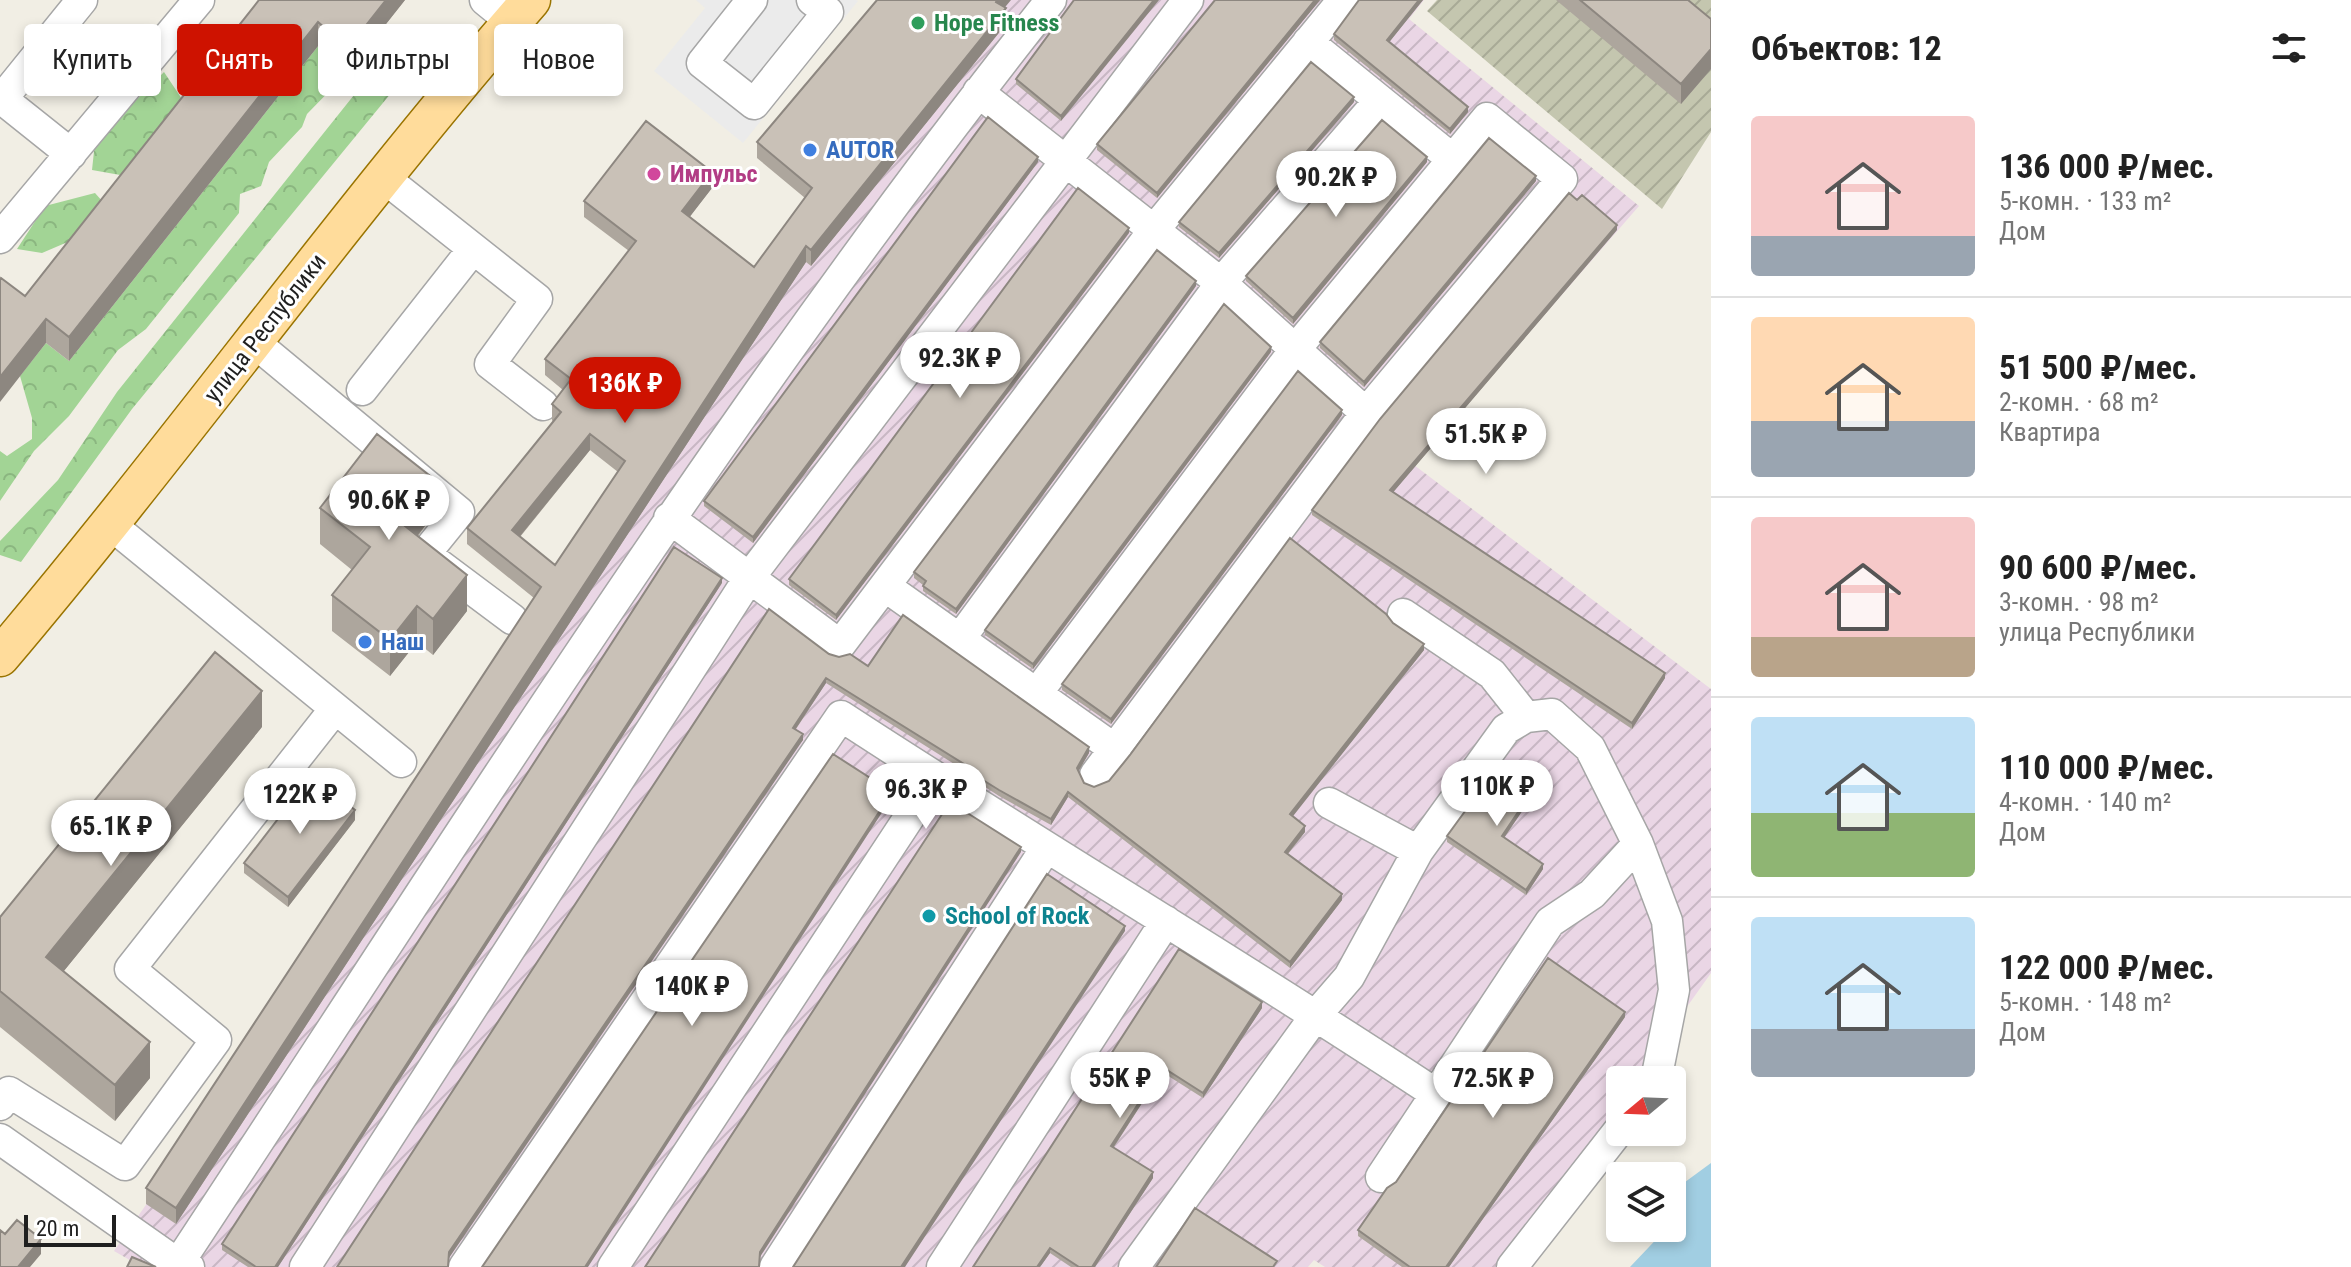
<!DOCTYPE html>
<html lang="ru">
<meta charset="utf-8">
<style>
:root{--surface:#fff;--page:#f6f6f6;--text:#222;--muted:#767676;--line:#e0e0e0;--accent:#ce1200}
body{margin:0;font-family:"Roboto Condensed",sans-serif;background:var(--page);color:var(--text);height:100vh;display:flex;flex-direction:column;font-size:30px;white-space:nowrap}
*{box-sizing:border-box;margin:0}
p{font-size:26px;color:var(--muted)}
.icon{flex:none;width:44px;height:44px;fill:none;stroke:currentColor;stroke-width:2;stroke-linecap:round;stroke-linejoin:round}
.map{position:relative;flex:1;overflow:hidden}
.details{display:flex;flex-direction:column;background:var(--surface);width:640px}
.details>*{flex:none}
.guide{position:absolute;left:24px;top:24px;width:760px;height:72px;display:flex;gap:16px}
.needle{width:52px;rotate:251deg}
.controls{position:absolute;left:1606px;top:1066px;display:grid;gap:16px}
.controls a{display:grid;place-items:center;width:80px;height:80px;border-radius:8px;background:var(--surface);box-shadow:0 4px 12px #0003;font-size:40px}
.scale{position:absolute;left:24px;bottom:20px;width:92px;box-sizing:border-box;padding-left:8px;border:4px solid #1f1f1f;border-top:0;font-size:22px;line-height:28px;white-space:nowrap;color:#1f1f1f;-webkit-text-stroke:6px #fff;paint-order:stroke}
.price{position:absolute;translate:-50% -68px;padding:0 18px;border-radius:28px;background:#fff;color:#222;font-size:26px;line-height:52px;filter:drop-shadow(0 2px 4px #0008)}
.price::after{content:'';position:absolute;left:50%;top:48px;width:24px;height:18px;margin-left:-12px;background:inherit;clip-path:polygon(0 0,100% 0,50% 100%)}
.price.current{background:var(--accent);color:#fff}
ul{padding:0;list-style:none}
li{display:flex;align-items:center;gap:24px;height:200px;padding:0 40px}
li+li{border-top:2px solid var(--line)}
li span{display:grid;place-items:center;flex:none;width:224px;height:160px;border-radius:8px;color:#555}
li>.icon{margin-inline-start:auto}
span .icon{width:96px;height:96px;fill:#fffc;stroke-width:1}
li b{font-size:34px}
h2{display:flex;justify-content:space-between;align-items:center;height:96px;padding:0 40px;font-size:34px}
.chip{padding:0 28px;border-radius:8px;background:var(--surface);box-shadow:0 4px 12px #0003;font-size:28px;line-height:72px}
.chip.current{background:var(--accent);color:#fff}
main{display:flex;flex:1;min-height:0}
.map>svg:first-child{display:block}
.industrial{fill:url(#industrial-furrows)}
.construction{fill:url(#construction-furrows)}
.forest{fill:url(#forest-crowns)}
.parking{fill:#ebebeb}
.water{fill:#a1cee2}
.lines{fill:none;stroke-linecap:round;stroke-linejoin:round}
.minor-casing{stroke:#a6a6a6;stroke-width:33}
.major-casing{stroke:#9a7400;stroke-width:41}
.minor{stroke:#fff;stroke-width:30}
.major{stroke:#ffdc9b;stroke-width:38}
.wall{fill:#ada69d;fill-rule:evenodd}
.shaded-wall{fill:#8d8780}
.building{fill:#c9c1b7;stroke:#8d8780;stroke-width:2;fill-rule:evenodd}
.leisure-dot{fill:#2e9e5b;stroke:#fff;stroke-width:3}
.shop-dot{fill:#3f7fe0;stroke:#fff;stroke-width:3}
.hotel-dot{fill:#d1479c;stroke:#fff;stroke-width:3}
.culture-dot{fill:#0f9aa8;stroke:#fff;stroke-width:3}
.labels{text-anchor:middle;stroke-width:6;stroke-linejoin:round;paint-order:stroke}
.leisure-label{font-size:24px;font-weight:bold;fill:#27864d;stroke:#fff;text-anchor:start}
.shop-label{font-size:24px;font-weight:bold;fill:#366cbe;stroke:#fff;text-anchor:start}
.hotel-label{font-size:24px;font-weight:bold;fill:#b23c85;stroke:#fff;text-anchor:start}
.street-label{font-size:24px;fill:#1f1f1f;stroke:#fff}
.culture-label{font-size:24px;font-weight:bold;fill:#0d838f;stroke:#fff;text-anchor:start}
</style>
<main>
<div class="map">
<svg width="1711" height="1267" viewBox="0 0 1711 1267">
<defs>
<pattern id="industrial-furrows" width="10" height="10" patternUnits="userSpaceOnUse" patternTransform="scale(2)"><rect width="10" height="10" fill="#ead6e5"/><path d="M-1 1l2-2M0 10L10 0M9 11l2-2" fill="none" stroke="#c8b7c4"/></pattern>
<pattern id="construction-furrows" width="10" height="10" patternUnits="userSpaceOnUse" patternTransform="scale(2)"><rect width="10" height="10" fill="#c4c6af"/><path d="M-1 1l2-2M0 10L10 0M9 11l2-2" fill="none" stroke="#a8aa96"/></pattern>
<pattern id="forest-crowns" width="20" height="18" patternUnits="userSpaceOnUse" patternTransform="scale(2)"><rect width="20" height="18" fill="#a2d495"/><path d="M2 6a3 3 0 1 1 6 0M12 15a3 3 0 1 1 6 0" fill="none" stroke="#8bb680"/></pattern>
</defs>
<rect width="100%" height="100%" fill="#f1eee4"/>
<path class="industrial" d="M978,0H1424L1409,19L1639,206L1414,465L1711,689V973L1635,1080H1620V1102L1503,1267H1325L1314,1260L1308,1267H142L114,1251Z"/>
<path class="construction" d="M1437,0H1711V132L1662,209L1427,11Z"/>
<path class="forest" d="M318,46L348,72L307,114L302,127L269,162L261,186L240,194L239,213L146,329L118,350L69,416L34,451L0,501V451L7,456L32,439V418L20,376L46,343L69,361Z
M164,72L190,111L137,178L92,170L95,142Z
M384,80L396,87L132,409L21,562L0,555V541L58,480L117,392L354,95H371Z
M95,193L111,211L70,241L42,253L17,249L45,206Z"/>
<path class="parking" d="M696,0H856L858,1L743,143L654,71L705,8Z"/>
<path class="water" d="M1711,1163V1267H1630L1667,1228H1672V1222L1682,1212L1681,1185Z"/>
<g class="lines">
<defs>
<path id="minor" d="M485,0L512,22
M752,0L702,63L754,104L828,12L812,0
M1308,42L1451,158
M978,92L1221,283L1366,413
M71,154L2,99L82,0
M383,177L537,299L490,364L543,405
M0,238L199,0
M254,342L459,512L425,554L512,619
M362,390L473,249
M669,518L840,645L1154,230L1343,0
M111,525L401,762
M886,587L1116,750
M1403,614L1492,674L1526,717
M959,640L1221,283L1379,101
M1037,693L1294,351L1487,118L1562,179L1366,413L1095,775
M1329,803L1418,851
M0,1105L9,1092L125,1165L216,1040L130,969L334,710
M0,1139L178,1264L189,1267
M1381,1177L1550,922L1592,894L1638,844
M178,1264C460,836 732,401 1051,0
M305,1267L749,578L1188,0
M464,1267L841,716C1038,845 1240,964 1436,1094
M613,1267L935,778
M775,1267L1046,848
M942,1267L1166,921
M1134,1267L1316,1015L1349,977L1418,851L1506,729L1526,717L1552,714L1590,748L1638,844L1667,921L1674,990L1656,1080
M1512,1267L1620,1129"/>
<path id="major" d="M0,657C182,442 346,212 531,0"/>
</defs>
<use href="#minor" class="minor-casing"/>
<use href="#major" class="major-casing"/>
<use href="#minor" class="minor"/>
<use href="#major" class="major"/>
</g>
<path class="wall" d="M259,0H405L348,72L318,46L69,361L46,343L25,296Z
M1075,0L1061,121L1016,84V79Z
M1215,0H1320L1157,198L1097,150V144Z
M1359,0H1423L1389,42L1468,112L1450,134L1334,40V34Z
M1556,0H1688L1711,19V69L1681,104Z
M1005,7L1006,24L811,266L806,262L176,1224L146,1204V1188L534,598L467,544V528L553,422L552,420V404L563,390L545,375V359L629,251L584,217V201L712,188L689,217L754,267L805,198L757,158V142ZM590,450L618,472L555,565L520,537Z
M1354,102L1219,258L1179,227V222Z
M1038,162L753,543L704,506V501Z
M1427,162L1293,324L1246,281V276Z
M1536,181L1364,387L1320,348V342Z
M1617,230L1393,492L1665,678L1632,729L1312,515V510Z
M1129,233L836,620L789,585V579Z
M1196,286L956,614L923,591V585L914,578V572Z
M1271,352L1033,669L985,635V630Z
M1342,415L1111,724L1062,690V684Z
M320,508L434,514L418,536L467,611L433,655L417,642L390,676L332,631V595L352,570L320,544Z
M722,583L278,1267H248L222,1250V1244Z
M1393,623L1424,650L1292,816L1305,832L1288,854L1342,900L1290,968L1068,797L1051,825L999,796L970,777V774L826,683L796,729L803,740L337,1267L829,654L868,666L1089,753L1078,771L1084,783L1094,787L1109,781Z
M262,727L63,972L150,1078L115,1121L0,1027V917Z
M1533,795L1504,837L1543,869L1526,895L1447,842V836Z
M355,820L288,907L244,873V863Z
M1179,949L1262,1008L1203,1098L1162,1072L1114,1147L1153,1178L1095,1267H1071L1050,1253L1040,1267Z
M1625,1017L1449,1267H1402L1358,1236V1230Z"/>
<path class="shaded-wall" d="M386,0H405L348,72V48Z
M997,0H1011L996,18V2Z
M1154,0H1159L1061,121V116Z
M1315,0H1320L1157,198V193Z
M1419,0H1423L1387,45V40Z
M1006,8V24L811,266V250Z
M318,22V46L69,361V337Z
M1711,49V69L1681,104V84Z
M1354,97V102L1219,258V253Z
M1468,107V112L1450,134V129Z
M1038,157V162L753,543V537Z
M1427,157V162L1293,324V318Z
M712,172V188L682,227V211Z
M1536,176V181L1364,387V382Z
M1617,225V230L1390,496V490Z
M1129,228V233L836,620V615Z
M806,246V262L176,1224V1208Z
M1196,281V286L956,614V609Z
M46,319V343L0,402V377Z
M1271,347V352L1033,669V664Z
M1342,410V415L1111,724V719Z
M590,434V450L512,546V530Z
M434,479V514L400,558V522Z
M467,575V611L433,655V619Z
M722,578V583L278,1267H275Z
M417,606V642L390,676V640Z
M1424,644V650L1290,820V814Z
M1665,673V678L1632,729V723Z
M826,678V683L793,733V728Z
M262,691V727L46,993V957Z
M803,734V740L449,1258V1252Z
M1089,747V753L1077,774V768Z
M1533,790V795L1502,841V836Z
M892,792V797L588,1267H585Z
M1068,792V797L1051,825V819Z
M355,810V820L288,907V897Z
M1305,826V832L1285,857V852Z
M1021,847V852L760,1257V1252Z
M1543,864V869L1526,895V890Z
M1342,894V900L1290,968V962Z
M1125,926V931L905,1267H901Z
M1262,1002V1008L1203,1098V1093Z
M1625,1012V1017L1449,1267H1446Z
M150,1042V1078L115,1121V1085Z
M1162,1067V1072L1111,1151V1146Z
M1153,1172V1178L1095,1267H1092Z
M41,1239V1254L30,1267H18Z
M1050,1248V1253L1040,1267H1037Z"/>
<path class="building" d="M259,0H386L348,48L318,22L69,337L46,319L0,377V280L1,278L25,296Z
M877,0H997L996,2L1006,8L811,250L806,246L176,1208L146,1188L541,587L467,528L561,412L552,404L571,379L545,359L636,241L584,201L646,121L712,172L682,211L754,267L812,188L757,142ZM590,434L625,461L555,565L512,530Z
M1074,0H1154L1061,116L1016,79Z
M1215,0H1315L1157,193L1097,144Z
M1359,0H1419L1387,40L1468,107L1450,129L1334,34Z
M1580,0H1688L1711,19V49L1681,84Z
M1311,62L1354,97L1219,253L1179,222Z
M988,117L1038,157L753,537L704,501Z
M1382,120L1427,157L1293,318L1246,276Z
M1489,138L1536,176L1364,382L1320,342Z
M1078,188L1129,228L836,615L789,579Z
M1569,193L1577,200L1582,195L1617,225L1390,490L1665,673L1632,723L1312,510L1380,419Z
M1157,250L1196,281L956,609L923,586L926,581L914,572Z
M1224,304L1271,347L1033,664L985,630Z
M1298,371L1342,410L1111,719L1062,684Z
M377,434L434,479L400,522L467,575L433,619L417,606L390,640L332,595L370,547L320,508Z
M1290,538L1386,614L1393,623L1424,644L1290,814L1305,826L1285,852L1342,894L1290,962L1068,792L1051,819L999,790L970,772L972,769L826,678L793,728L803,734L449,1252L448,1267H337L769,609L829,654L839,657L850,654L868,666L903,615L1089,747L1077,768L1084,783L1094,787L1109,781L1130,755Z
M674,547L722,578L275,1267H256L222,1244Z
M215,652L262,691L46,957L150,1042L115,1085L0,991V917Z
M833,754L892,792L585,1267H482Z
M1498,766L1533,790L1502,836L1543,864L1526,890L1447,836Z
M311,776L355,810L288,897L244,863Z
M950,802L1021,847L760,1252L759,1267H645Z
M1047,874L1125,926L901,1267H793Z
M1179,949L1262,1002L1203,1093L1162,1067L1111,1146L1153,1172L1092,1267H1079L1050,1248L1037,1267H973Z
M1548,958L1625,1012L1446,1267H1410L1358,1230L1387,1188L1396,1182Z
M1195,1208L1277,1261L1273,1267H1156Z
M17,1220L41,1239L18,1267H0V1230L5,1234Z
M132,1257L156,1267H127Z"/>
<circle class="leisure-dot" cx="918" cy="23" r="8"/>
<g class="shop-dot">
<circle cx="810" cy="150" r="8"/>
<circle cx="365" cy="642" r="8"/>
</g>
<circle class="hotel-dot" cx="654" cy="174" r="8"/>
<circle class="culture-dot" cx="929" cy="916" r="8"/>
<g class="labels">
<g class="leisure-label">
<text x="934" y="31">Hope Fitness</text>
</g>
<g class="shop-label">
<text x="826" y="158">AUTOR</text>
<text x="381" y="650">Наш</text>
</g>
<g class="hotel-label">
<text x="670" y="182">Импульс</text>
</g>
<g class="street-label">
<text transform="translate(265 328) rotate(-52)" y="8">улица Республики</text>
</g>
<g class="culture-label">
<text x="945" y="924">School of Rock</text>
</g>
</g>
</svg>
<div class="controls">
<a><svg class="needle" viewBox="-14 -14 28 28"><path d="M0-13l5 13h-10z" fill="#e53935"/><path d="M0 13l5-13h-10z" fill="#767676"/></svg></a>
<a><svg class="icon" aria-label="layers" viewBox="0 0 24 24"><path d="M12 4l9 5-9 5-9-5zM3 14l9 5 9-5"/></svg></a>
</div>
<div class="scale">20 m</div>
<b class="price" style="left:1336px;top:219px">90.2K ₽</b>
<b class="price" style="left:960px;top:400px">92.3K ₽</b>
<b class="price current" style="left:625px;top:425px">136K ₽</b>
<b class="price" style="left:1486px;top:476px">51.5K ₽</b>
<b class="price" style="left:389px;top:542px">90.6K ₽</b>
<b class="price" style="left:1497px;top:828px">110K ₽</b>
<b class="price" style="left:926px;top:831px">96.3K ₽</b>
<b class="price" style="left:300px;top:836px">122K ₽</b>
<b class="price" style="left:111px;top:868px">65.1K ₽</b>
<b class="price" style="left:692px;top:1028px">140K ₽</b>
<b class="price" style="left:1120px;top:1120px">55K ₽</b>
<b class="price" style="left:1493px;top:1120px">72.5K ₽</b>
<div class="guide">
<a class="chip">Купить</a>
<a class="chip current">Снять</a>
<a class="chip">Фильтры</a>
<a class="chip">Новое</a>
</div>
</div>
<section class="details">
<h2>Объектов: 12<svg class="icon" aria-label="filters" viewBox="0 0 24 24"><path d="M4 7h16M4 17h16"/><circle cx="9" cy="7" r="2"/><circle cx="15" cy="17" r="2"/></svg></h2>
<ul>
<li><span style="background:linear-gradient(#f6c9c9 75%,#9aa5b1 0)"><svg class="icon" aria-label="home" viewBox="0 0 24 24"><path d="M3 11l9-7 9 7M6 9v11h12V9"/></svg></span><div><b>136 000 ₽/мес.</b><p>5-комн. · 133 m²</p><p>Дом</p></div></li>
<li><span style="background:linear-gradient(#ffd9b3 65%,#9aa5b1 0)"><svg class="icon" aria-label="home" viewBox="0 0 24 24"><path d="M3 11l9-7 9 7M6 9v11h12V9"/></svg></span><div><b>51 500 ₽/мес.</b><p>2-комн. · 68 m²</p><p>Квартира</p></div></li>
<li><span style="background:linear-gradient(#f6c9c9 75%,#b9a48a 0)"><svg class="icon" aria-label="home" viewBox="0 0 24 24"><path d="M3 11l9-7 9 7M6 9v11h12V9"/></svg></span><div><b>90 600 ₽/мес.</b><p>3-комн. · 98 m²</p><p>улица Республики</p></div></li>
<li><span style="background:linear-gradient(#bfe0f5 60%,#8fb573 0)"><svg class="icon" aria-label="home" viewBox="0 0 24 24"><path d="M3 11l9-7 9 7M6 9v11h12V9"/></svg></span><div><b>110 000 ₽/мес.</b><p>4-комн. · 140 m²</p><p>Дом</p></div></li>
<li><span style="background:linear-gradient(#bfe0f5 70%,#9aa5b1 0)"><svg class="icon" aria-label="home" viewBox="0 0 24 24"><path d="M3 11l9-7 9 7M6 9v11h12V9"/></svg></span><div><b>122 000 ₽/мес.</b><p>5-комн. · 148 m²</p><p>Дом</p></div></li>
</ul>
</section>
</main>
